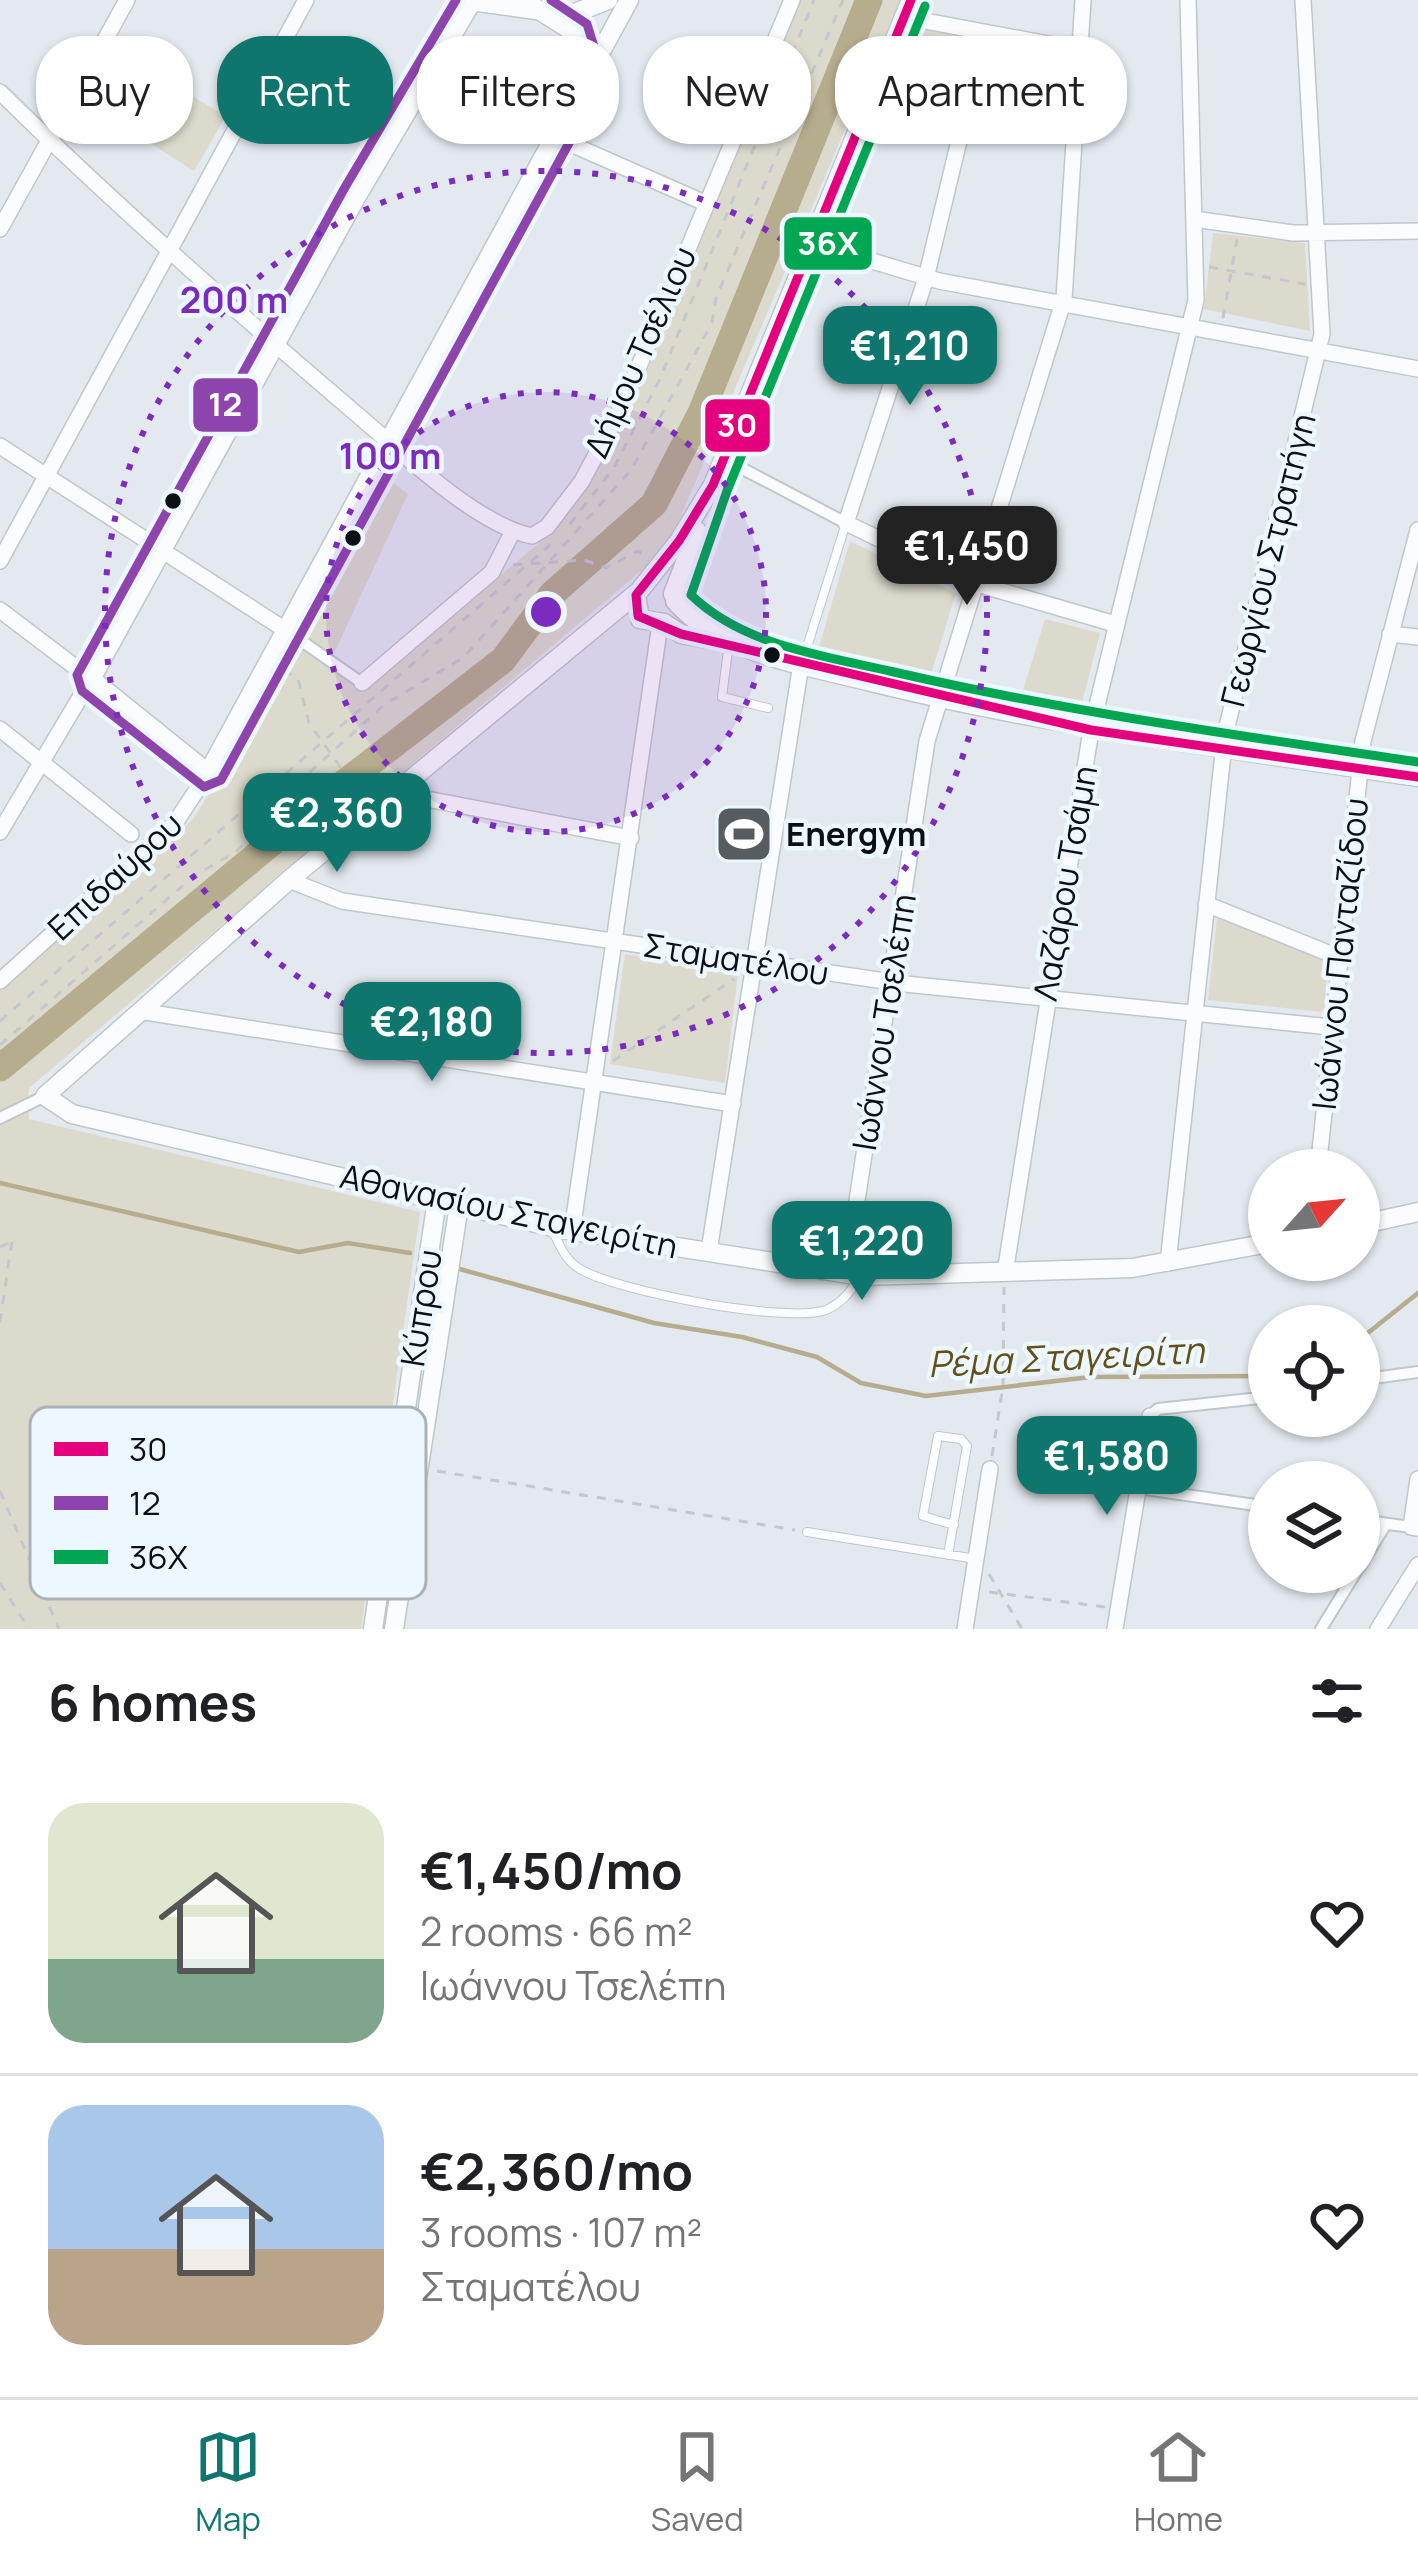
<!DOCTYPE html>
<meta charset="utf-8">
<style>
:root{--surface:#fff;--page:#f6f6f6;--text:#202124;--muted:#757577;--line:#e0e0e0;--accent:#0f766e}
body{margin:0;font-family:Manrope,sans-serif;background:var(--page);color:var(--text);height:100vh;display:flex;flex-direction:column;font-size:45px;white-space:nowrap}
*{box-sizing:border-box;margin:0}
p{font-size:39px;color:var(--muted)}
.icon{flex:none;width:66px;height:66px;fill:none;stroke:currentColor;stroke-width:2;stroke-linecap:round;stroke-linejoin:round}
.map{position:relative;height:1629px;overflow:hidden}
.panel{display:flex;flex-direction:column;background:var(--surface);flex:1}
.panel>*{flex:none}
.banner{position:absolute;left:36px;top:36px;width:1347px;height:108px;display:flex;gap:24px}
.needle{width:78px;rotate:63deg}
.buttons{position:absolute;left:1248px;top:1149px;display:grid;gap:24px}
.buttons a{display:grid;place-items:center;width:132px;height:132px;border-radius:50%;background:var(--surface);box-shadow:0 3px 9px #0004;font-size:60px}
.price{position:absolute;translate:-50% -102px;padding:0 27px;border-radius:24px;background:var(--accent);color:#fff;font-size:39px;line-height:78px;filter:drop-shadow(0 3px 6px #0008)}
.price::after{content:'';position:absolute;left:50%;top:72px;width:36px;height:27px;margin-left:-18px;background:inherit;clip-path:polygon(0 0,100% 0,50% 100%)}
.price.selected{background:#222;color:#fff}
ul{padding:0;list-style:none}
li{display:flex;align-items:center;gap:36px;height:300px;padding:0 48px}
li+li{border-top:3px solid var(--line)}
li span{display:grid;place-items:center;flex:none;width:336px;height:240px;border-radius:36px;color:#555}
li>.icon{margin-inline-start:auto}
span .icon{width:144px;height:144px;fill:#fffc;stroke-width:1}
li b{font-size:51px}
h2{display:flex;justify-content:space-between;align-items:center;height:144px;padding:0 48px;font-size:51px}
.chip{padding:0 42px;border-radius:48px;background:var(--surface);box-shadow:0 3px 9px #0004;font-size:42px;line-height:108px}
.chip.selected{background:var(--accent);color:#fff}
.menu{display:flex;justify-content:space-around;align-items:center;height:168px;border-top:3px solid var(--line);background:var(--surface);font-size:33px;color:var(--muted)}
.menu a{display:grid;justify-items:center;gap:6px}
.menu .selected{color:var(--accent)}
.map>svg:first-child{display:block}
.green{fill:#dcdacd}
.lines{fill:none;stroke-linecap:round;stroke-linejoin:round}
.stream{stroke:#b6ac8e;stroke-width:4.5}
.river{stroke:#b6ac8e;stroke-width:27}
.service-casing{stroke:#c1c6ca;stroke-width:10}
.pedestrian-casing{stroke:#c1c6ca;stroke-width:14}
.minor-casing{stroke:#c1c6ca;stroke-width:18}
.tertiary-casing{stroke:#c1c6ca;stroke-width:21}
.path{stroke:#c5c8ca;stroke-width:3;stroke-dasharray:9 9;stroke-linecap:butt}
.service{stroke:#fbfcfd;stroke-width:8}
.pedestrian{stroke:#fbfcfd;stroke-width:10}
.minor{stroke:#fbfcfd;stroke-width:15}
.tertiary{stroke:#fbfcfd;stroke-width:18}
.bus-1-casing{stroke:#edf7ff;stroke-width:18}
.bus-2-casing{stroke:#edf7ff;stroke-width:18}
.bus-3-casing{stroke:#edf7ff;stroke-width:18}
.bus-1{stroke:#e5007d;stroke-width:9}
.bus-2{stroke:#8e44ad;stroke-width:9}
.bus-3{stroke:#00a651;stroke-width:9}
.ring{fill:none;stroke:#7b2cbf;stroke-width:6;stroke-dasharray:6 12}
.bus-dot{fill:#0c1014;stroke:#edf7ff;stroke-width:4.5}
.labels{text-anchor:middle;stroke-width:9;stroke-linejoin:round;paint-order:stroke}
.street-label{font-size:33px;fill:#0c1014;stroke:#edf7ff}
.poi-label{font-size:33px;font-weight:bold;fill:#0c1014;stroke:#edf7ff;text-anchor:start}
.water-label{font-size:36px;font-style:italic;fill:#625019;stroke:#edf7ff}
.key{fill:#edf7ff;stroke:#aab2b8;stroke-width:3}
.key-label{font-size:33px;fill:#0c1014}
.centre{fill:#7b2cbf;stroke:#edf7ff;stroke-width:6}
.ring-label{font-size:36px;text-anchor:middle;font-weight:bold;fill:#7b2cbf;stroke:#edf7ff;stroke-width:9;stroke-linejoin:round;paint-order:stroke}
.line-badge{stroke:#edf7ff;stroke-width:4.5}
.badge-label{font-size:33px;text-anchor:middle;font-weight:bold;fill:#fff}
</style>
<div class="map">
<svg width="1418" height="1629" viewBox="0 0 1418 1629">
<rect width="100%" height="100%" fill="#e3e9ef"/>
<path class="green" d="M799,0H900L667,549L29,1088V1119L420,1212L361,1629H0V969L14,979L193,819L303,645L364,688L544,539L598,467L640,388Z
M915,24L976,33L960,88L897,68Z
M146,69L226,116L194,171L117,122Z
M1213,233L1305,243L1310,331L1204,309Z
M392,482L408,494L331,660L304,642Z
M850,541L956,593L930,677L819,647Z
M1045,619L1100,633L1081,706L1021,697Z
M1217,918L1328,962L1324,1012L1208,1000Z
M625,954L738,973L725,1083L610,1064Z"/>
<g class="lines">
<path class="stream" d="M0,1183L299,1252L348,1243L410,1253
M456,1268L654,1323L742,1337L817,1357L861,1383L926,1396L1091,1377L1269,1376
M1359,1340L1418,1293"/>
<path class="river" d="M0,1068L339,787L503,660L552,594L654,504L701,413L869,0"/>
<defs>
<path id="service" d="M729,643L722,697L768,708
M802,663L846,523
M553,1232C560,1246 566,1261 580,1269C616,1291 787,1324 826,1310C842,1303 849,1293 859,1279
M807,1532L976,1559
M948,1555L967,1446L961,1439L938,1436L923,1516L954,1525"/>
<path id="pedestrian" d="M724,459L846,523
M287,631L362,683
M0,1118L45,1096
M1359,1380L1418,1372
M1150,1416L1158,1409L1269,1397
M1138,1488L1269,1507
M1359,1520L1411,1527
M1359,1568L1386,1524
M1321,1629L1356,1572"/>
<path id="minor" d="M904,17L1080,50
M985,33L926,278L846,523L967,581L1115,624
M0,92C113,203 232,308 353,411C398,449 476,525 532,536L547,527L582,481L624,402L792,0
M555,137L705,203
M1194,219L1293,233L1418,231
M0,229L127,0
M812,243L939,281L1418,369
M0,446L287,631
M0,561L306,0
M0,610L91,679L0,832
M1390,634L1418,637
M362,683L492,572L513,531
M0,729L131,834
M395,793L631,838
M289,880L342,901L905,984L1331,1027
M1206,904L1338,957
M0,981L175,823L208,773
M139,1011L733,1104
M1318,1170L1363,741L1418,530
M572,1231L660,624
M709,1251L801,664
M1168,1263L1225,735L1322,334L1303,0
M846,1273L927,741L1064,299L1083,0
M1005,1273L1091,730L1196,300L1188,0
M1418,1479L1411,1527L1418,1528
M965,1629L990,1469
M1115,1629L1150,1416
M1378,1629L1418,1565"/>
<path id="tertiary" d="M463,0L536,10
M473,0L357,196L91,679L208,773L629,0
M523,0L575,33L590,73
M559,19L608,0
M638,592L289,880L45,1096L72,1114L561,1229L862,1276L1132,1268L1269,1243
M673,594L697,531
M675,601C722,654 801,664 867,681C1049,726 1233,749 1418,777
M664,623L640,619L636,595L679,541L713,485L911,0
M664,623L681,634L724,642
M1359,1225L1418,1212
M373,1629L437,1200
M394,1629L459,1205"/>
</defs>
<use href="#service" class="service-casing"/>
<use href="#pedestrian" class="pedestrian-casing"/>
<use href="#minor" class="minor-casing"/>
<use href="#tertiary" class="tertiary-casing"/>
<path class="path" d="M1209,267L1305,284
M1223,318L1237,239
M570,524L613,469L659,381L814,0
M513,565L584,560L606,568L638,551L645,556
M284,670L298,678L309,723L361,796
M0,1021L551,544
M0,1045L195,875L236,852L311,771L384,705L464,657L631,470L712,323L716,298L843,0
M613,1061L734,979
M0,1247L11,1242
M0,1322L12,1241
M992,1456L1003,1386L1004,1287
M437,1471L795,1530
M0,1491L59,1629
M989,1574L1022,1629
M0,1583L29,1629
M989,1592L1105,1607"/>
<use href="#service" class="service"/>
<use href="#pedestrian" class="pedestrian"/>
<use href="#minor" class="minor"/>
<use href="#tertiary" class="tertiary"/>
<defs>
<path id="bus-1" d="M911,0L713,485L679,541L636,595L638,616L681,634L1091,730L1418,777"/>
<path id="bus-2" d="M456,0L344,189L77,675L82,691L204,787L221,780L604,79L587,24L551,0"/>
<path id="bus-3" d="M925,6L727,491L691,595C744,646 825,656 894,672C1067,712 1243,736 1418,762"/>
</defs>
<use href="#bus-1" class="bus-1-casing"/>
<use href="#bus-2" class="bus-2-casing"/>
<use href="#bus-3" class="bus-3-casing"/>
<use href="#bus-1" class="bus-1"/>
<use href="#bus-2" class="bus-2"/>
<use href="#bus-3" class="bus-3"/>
</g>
<circle cx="546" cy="612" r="220" fill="#7b2cbf" fill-opacity=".12"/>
<g class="ring">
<circle cx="546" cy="612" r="220"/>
<circle cx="546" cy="612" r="441"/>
</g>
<defs>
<symbol id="stadium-square" viewBox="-11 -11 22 22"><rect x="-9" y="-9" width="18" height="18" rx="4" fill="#575c61" stroke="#edf7ff"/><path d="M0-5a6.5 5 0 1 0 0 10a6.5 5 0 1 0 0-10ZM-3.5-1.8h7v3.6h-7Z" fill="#fff"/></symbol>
</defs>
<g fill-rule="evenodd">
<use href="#stadium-square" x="711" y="801" width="66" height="66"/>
</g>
<g class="bus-dot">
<circle cx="173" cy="501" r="10"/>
<circle cx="353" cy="538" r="10"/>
<circle cx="772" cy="655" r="10"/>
</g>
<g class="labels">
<g class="street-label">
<text transform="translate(640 352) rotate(-66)" y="12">Δήμου Τσέλιου</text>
<text transform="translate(1268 560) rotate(-76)" y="12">Γεωργίου Στρατήγη</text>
<text transform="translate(115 876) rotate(-43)" y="12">Επιδαύρου</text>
<text transform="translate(1065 883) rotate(-80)" y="12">Λαζάρου Τσάμη</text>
<text transform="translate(1340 954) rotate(-84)" y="12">Ιωάννου Πανταζίδου</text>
<text transform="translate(736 959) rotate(9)" y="12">Σταματέλου</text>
<text transform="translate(884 1022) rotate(-81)" y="12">Ιωάννου Τσελέπη</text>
<text transform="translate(509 1211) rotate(12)" y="12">Αθανασίου Σταγειρίτη</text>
<text transform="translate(421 1308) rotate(-81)" y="12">Κύπρου</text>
</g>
<g class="poi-label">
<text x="786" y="846">Energym</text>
</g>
<g class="water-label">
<text transform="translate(1066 1357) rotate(-3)" y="13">Ρέμα Σταγειρίτη</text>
</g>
</g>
<rect x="30" y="1407" width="396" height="192" rx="18" class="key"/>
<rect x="54" y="1442" width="54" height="14" fill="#e5007d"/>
<rect x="54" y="1496" width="54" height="14" fill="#8e44ad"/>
<rect x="54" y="1550" width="54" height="14" fill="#00a651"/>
<g class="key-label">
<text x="129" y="1461">30</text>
<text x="129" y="1515">12</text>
<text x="129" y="1569">36Χ</text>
</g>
<circle cx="546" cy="612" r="18" class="centre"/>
<g class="ring-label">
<text x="234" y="313">200 m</text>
<text x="390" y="469">100 m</text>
</g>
<g class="line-badge">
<rect x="782" y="215" width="92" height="57" rx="12" fill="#00a651"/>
<rect x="191" y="376" width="69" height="58" rx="12" fill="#8e44ad"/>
<rect x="703" y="397" width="69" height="57" rx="12" fill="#e5007d"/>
</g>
<g class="badge-label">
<text x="828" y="255">36Χ</text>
<text x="225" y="416">12</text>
<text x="737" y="437">30</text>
</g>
</svg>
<div class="buttons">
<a><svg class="needle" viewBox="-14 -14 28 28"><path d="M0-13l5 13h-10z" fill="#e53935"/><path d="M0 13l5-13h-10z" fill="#757577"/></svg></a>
<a><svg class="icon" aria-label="locate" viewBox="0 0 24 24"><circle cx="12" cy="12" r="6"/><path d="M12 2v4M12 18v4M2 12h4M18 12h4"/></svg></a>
<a><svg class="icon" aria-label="layers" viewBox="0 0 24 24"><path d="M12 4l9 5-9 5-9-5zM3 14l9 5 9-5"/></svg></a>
</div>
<b class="price" style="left:910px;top:408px">€1,210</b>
<b class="price selected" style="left:967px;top:608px">€1,450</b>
<b class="price" style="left:337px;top:875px">€2,360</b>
<b class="price" style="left:432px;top:1084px">€2,180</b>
<b class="price" style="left:862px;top:1303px">€1,220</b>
<b class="price" style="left:1107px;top:1518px">€1,580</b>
<div class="banner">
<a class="chip">Buy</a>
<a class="chip selected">Rent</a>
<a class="chip">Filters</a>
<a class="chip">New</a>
<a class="chip">Apartment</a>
</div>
</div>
<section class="panel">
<h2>6 homes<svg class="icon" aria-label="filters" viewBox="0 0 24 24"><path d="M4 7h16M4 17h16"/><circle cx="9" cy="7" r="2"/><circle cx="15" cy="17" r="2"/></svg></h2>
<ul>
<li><span style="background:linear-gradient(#dfe7d0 65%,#7fa58c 0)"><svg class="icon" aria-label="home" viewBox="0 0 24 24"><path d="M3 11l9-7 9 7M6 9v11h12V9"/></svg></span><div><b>€1,450/mo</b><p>2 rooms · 66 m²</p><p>Ιωάννου Τσελέπη</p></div><svg class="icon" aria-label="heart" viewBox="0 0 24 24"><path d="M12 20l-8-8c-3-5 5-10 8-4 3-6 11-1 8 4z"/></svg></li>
<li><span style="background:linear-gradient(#a9c7e8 60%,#b9a48a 0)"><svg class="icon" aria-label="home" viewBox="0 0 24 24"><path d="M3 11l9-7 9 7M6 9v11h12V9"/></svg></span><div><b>€2,360/mo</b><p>3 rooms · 107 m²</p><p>Σταματέλου</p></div><svg class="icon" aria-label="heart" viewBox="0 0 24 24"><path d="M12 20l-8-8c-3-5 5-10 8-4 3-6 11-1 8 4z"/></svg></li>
</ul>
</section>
<nav class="menu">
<a class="selected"><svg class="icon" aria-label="map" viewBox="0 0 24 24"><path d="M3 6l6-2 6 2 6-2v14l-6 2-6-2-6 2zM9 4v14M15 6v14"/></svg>Map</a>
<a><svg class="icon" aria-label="saved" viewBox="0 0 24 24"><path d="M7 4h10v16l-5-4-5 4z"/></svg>Saved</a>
<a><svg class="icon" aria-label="home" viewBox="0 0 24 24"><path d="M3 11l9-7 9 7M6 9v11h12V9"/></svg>Home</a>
</nav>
